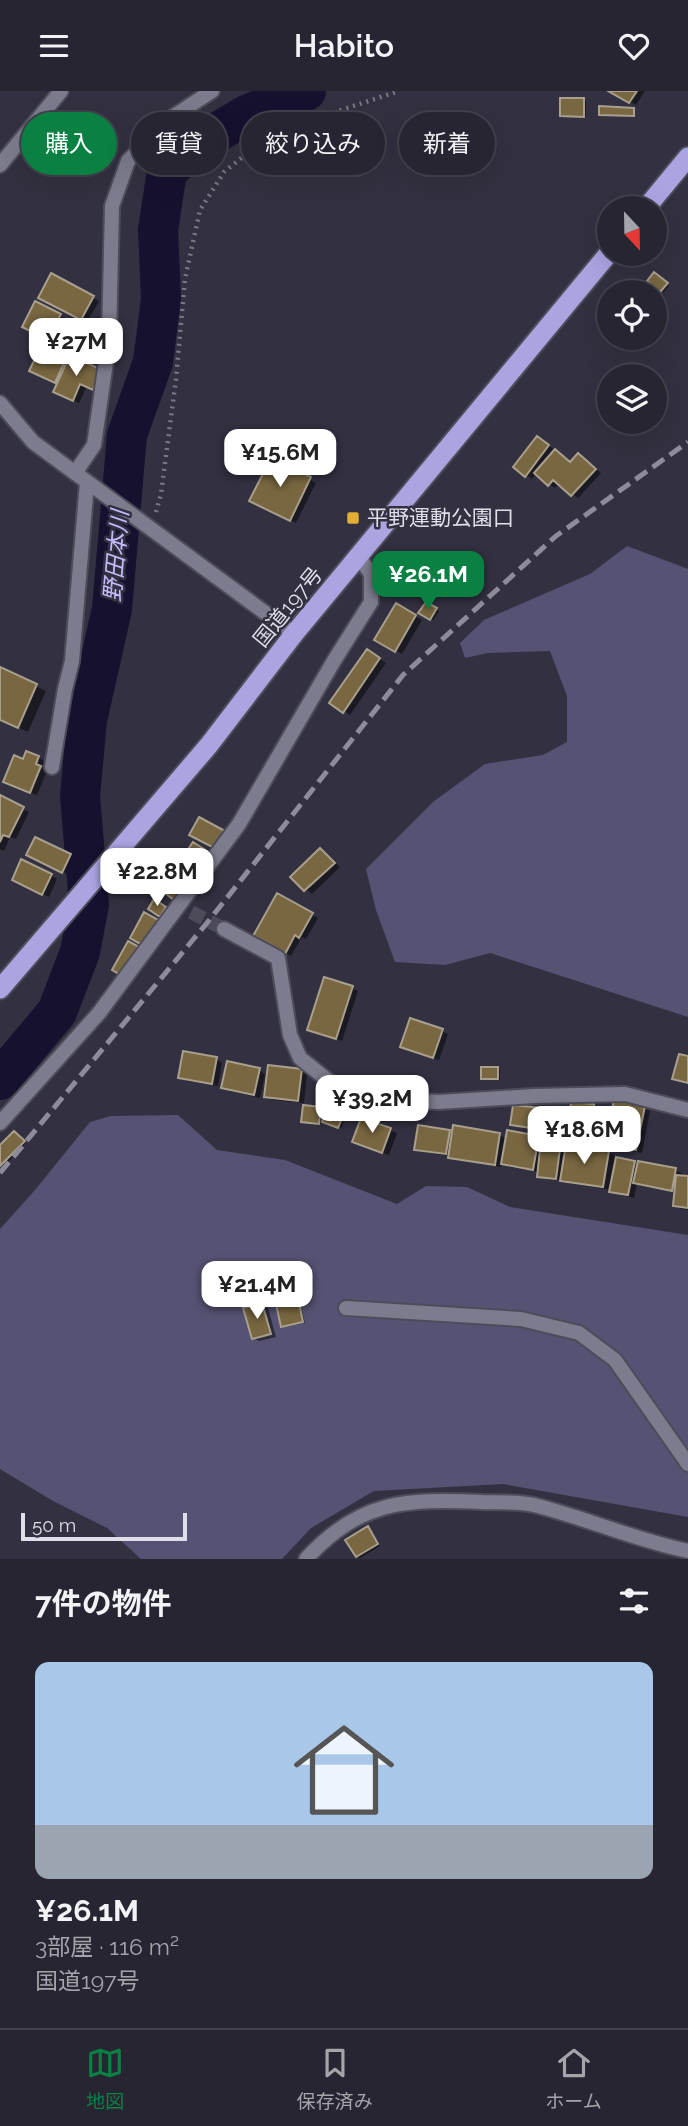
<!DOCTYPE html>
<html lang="ja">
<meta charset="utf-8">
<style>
:root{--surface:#262531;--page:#32313d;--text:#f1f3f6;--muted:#a4a5ab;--line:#42424d;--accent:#0b8043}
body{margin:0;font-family:Raleway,"Noto Sans JP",sans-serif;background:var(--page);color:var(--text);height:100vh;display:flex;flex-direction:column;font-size:26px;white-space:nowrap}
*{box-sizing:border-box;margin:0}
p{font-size:23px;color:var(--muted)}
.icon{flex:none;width:38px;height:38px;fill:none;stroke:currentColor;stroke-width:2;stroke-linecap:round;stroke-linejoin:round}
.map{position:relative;height:1468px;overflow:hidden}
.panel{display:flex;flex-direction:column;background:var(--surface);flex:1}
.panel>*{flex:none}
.banner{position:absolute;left:21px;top:21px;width:648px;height:63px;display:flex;gap:14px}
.needle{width:46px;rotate:158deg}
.buttons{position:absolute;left:597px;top:105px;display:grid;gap:14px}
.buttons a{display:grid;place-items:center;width:70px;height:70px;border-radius:50%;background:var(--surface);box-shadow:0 7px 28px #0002,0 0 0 2px var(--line);font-size:35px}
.scale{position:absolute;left:21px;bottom:18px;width:166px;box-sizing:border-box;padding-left:7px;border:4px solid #dfdee9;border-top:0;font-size:19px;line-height:24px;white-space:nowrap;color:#dfdee9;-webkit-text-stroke:5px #333141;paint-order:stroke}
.price{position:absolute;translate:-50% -60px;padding:0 16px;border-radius:14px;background:#fff;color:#222;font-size:23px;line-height:46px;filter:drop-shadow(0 2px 4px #0008)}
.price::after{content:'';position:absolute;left:50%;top:42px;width:21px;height:16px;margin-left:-10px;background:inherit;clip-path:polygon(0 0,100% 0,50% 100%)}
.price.current{background:var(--accent);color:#fff}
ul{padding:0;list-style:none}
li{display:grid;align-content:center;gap:14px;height:371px;padding:0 35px}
li span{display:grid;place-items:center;height:217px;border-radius:14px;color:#555}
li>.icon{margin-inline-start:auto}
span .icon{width:126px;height:126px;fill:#fffc;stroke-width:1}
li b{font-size:30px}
h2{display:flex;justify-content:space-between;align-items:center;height:84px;padding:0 35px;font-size:30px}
.pill{padding:0 24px;border-radius:32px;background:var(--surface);box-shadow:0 7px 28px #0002,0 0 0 2px var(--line);font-size:24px;line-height:63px}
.pill.current{background:var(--accent);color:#fff}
header{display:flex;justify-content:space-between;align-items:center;height:91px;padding:0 35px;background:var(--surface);font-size:32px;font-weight:600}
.menu{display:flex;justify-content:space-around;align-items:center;height:98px;border-top:2px solid var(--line);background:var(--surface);font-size:19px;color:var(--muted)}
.menu a{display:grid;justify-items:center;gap:4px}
.menu .current{color:var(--accent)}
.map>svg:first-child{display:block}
.green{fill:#565273}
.shadow{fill:#0007}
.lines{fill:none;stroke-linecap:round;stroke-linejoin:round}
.river{stroke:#171130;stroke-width:40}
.building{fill:#796741;stroke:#a89f8c;stroke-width:2}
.minor-tunnel{stroke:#4d4b5a;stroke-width:14;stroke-dasharray:14 7;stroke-linecap:butt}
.minor-casing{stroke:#4e4c5a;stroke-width:18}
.tertiary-casing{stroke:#4e4c5a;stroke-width:18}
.trunk-casing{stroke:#4e4c5a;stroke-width:23}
.path{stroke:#7a7886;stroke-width:4.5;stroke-dasharray:2 5;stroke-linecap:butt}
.minor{stroke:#7d7c8e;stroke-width:14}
.tertiary{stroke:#7d7c8e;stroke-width:14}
.trunk{stroke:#aaa5e1;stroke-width:19}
.rail{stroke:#8e8c9a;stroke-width:5;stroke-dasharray:14 7;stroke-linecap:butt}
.poi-dot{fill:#e1af34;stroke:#333141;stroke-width:2.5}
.labels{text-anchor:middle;stroke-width:5;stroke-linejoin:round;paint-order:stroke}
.poi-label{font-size:21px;fill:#dfdee9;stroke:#333141;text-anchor:start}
.street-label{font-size:21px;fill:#dfdee9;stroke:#333141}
.water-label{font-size:23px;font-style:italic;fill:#c1bbfb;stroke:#333141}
</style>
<header><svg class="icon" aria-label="menu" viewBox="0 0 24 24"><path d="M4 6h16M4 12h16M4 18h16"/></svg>Habito<svg class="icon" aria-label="heart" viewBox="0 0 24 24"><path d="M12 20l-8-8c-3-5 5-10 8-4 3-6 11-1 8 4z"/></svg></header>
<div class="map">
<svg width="688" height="1468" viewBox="0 0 688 1468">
<rect width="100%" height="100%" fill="#333141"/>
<path class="green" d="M627,455L688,478V926L490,862L445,874L395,871L376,819L366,778L433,711L485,673L543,664L567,651V605L550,560L488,562L465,567L460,552L484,529L590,483Z
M178,1024L217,1059L285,1069L397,1113L426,1095L467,1096L510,1116L688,1144V1426L503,1393L374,1400L311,1437L282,1468H141L107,1437L53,1410L0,1378V1138L35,1099L90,1031L111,1025Z"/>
<path class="shadow" d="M612,0H645L636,14Z
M583,9L586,10V26L562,24Z
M52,185L99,210L87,231L41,206Z
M657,185L669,195L664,201L650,190Z
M36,212L66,228L61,238L82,251L76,262L31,239Z
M44,254L102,280L100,301L87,295L79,312L62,304L59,293L37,283Z
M543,350L571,372L584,368L601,382L578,407L559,392L555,397L549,393L536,382L532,388L526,384Z
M272,369L316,392L296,432L258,413Z
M426,513L439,520L433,529L421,521Z
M397,515L422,529L402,563L377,549Z
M373,564L386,572L350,624L344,620Z
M0,578L46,600L28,641L0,628Z
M38,666L44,670L41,677L47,680L37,704L11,694L24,670Z
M0,706L29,721L16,748L10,746L4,760L0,758Z
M36,749L76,768L69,784L34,767Z
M321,759L340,776L312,803L293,786Z
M51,784L57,788L49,806L20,792Z
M278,805L318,827L306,848L302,846L291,865L255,845Z
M352,897L358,900L342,950L315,941Z
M442,940L448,943L439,969L408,959Z
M216,968L222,972L218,995L186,990L180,986Z
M498,978L500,979V989L483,987Z
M259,979L265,983L260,1007L229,1000L223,996Z
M301,979L307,983L304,1012L272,1009L266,1005Z
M333,1008L350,1016L341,1037L327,1031Z
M593,1015L600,1018L598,1039L577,1038L570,1034Z
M644,1017L650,1020L642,1062L613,1056L607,1052Z
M320,1018L323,1019L321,1033L303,1030Z
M540,1019L546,1023L544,1040L518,1036L512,1033Z
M362,1029L397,1042L389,1064L360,1054Z
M450,1040L454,1043L500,1044L507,1048L539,1046L567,1057L609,1061L615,1065L614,1068L639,1074L675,1079L682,1082L681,1086L688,1087V1119L681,1118L675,1114L676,1102L641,1095L637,1092L634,1107L617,1103L611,1099L568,1092L562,1089L545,1088L539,1085V1081L509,1076L502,1072L501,1076L456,1069L449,1065L422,1061L416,1058Z
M17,1044L26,1052L4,1075L0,1073V1056Z
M298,1209L300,1211L305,1232L285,1236L283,1235Z
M262,1213L268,1217L276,1246L259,1250L253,1247Z
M370,1439L380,1455L360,1467L357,1465Z"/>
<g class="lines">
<path class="river" d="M0,989L57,921L80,861L89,813L80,705L87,629L112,518L127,344L153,271L161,208L158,139L167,80L198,53L246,24L306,0"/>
</g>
<path class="building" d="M608,0H637L629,12Z
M560,7H584V26L560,25Z
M599,15L634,17V25L599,24Z
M654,181L668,192L660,201L647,190Z
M51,182L94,205L81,229L38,207Z
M35,210L61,223L56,233L77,246L70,260L22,236Z
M43,251L68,263L55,292L29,280Z
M70,264L102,279L93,299L80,293L73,310L53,301Z
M537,345L549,354L525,386L513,376Z
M555,358L570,371L578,362L596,378L571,405L553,389L548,395L534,382Z
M271,367L311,386L290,430L249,410Z
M426,511L437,517L430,529L418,522Z
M396,512L416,524L395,561L374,549Z
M367,558L380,567L343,622L329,612Z
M0,576L37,593L18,637L0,629Z
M26,660L39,665L36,673L41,675L30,702L3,691L14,664L23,668Z
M0,704L24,716L9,746L3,744L0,751Z
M199,726L225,740L216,758L189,744Z
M35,746L71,763L62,782L26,764Z
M193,751L210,762L201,774L185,763Z
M320,757L335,772L304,800L290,786Z
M181,763L199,777L174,809L156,795Z
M21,768L52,783L42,804L12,789Z
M277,802L313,822L299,847L295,844L285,863L253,845Z
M154,808L166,816L160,826L148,818Z
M144,821L158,829L144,855L130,847Z
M128,850L141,857L122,885L112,879Z
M324,886L353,895L336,948L307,939Z
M410,927L443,938L433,967L400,956Z
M183,960L217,966L212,993L178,987Z
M679,963L688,965V992L672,988Z
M227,970L260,977L254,1004L221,997Z
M268,974L302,978L298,1010L264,1006Z
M481,976H498V988H481Z
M332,1006L348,1013L338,1037L322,1031Z
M614,1009L645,1015L636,1059L605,1053Z
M571,1011L594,1013L592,1037L569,1035Z
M303,1014L321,1016L319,1033L301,1031Z
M513,1014L541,1017L538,1038L510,1034Z
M361,1027L391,1037L382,1062L352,1051Z
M418,1034L450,1039L446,1063L414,1059Z
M453,1034L500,1042L495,1074L448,1067Z
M507,1039L539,1045L533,1079L501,1073Z
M14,1040L25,1050L0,1075V1054Z
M541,1049L561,1051L556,1088L537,1086Z
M566,1053L609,1060L603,1096L560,1090Z
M616,1066L635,1070L628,1104L609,1101Z
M638,1070L676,1077L672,1100L633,1092Z
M676,1084L688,1085V1117L673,1115Z
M298,1207L303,1231L281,1236L276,1213Z
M262,1212L271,1243L252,1248L243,1217Z
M368,1435L378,1453L356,1466L345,1449Z"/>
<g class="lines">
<path class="minor-tunnel" d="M191,821L224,838"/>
<defs>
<path id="minor" d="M75,382L94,354L109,250L112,115L128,70L168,29L212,0
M52,676L65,598L72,570L87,391
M224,838L278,867L290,944L300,967L340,999L378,1008L439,1011L534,1005L625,1003L688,1019
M0,1032L99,922L239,733L335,568L371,511V483L358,465
M346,1217L521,1228L579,1242L615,1269L688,1373
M306,1468C360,1409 405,1408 481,1411C498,1412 518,1410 534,1414C586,1427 635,1449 688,1460"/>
<path id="tertiary" d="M0,74L61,0
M0,312L33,351L294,543"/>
<path id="trunk" d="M646,117L688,66
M0,898L209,654L294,543L609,162"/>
</defs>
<use href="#minor" class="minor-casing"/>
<use href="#tertiary" class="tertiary-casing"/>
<use href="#trunk" class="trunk-casing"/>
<path class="path" d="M156,421L161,403L176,288L185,188L200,119L224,81L260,52L320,26L399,0"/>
<use href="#minor" class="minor"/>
<use href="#tertiary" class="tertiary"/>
<use href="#trunk" class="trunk"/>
<path class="rail" d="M0,1082L211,827L403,584L556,445L688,351"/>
</g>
<rect class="poi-dot" x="346" y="420" width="14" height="14" rx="3.5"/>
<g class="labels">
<g class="poi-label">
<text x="367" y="434">平野運動公園口</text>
</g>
<g class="street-label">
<text transform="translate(288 516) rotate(-51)" y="7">国道197号</text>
</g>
<g class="water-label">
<text transform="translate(116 465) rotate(-85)" y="8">野田本川</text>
</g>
</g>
</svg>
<div class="buttons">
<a><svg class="needle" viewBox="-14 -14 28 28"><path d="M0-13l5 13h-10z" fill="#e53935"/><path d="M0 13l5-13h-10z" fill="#a4a5ab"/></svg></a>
<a><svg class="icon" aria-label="locate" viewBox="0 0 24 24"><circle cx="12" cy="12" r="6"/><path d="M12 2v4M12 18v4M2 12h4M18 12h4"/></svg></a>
<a><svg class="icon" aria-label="layers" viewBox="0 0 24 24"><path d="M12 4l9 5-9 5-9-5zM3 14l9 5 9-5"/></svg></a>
</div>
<div class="scale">50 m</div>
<b class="price" style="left:76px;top:287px">¥27M</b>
<b class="price" style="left:280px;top:398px">¥15.6M</b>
<b class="price current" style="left:428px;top:520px">¥26.1M</b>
<b class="price" style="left:157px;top:817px">¥22.8M</b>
<b class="price" style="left:372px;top:1044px">¥39.2M</b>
<b class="price" style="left:584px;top:1075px">¥18.6M</b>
<b class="price" style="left:257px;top:1230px">¥21.4M</b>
<div class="banner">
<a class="pill current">購入</a>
<a class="pill">賃貸</a>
<a class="pill">絞り込み</a>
<a class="pill">新着</a>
</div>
</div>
<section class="panel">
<h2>7件の物件<svg class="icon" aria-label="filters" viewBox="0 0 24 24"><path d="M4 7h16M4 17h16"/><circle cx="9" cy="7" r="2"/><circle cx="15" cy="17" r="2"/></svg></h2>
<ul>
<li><span style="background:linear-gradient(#a9c7e8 75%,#9aa5b1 0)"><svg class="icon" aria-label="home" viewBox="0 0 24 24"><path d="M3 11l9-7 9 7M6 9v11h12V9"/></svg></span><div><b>¥26.1M</b><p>3部屋 · 116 m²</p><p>国道197号</p></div></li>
</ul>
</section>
<nav class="menu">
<a class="current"><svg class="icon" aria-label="map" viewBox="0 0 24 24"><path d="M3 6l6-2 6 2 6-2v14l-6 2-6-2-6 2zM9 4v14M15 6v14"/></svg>地図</a>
<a><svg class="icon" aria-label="saved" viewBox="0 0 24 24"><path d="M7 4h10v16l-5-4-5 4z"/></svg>保存済み</a>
<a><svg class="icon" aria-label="home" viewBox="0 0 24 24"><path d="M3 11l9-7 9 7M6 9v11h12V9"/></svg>ホーム</a>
</nav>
